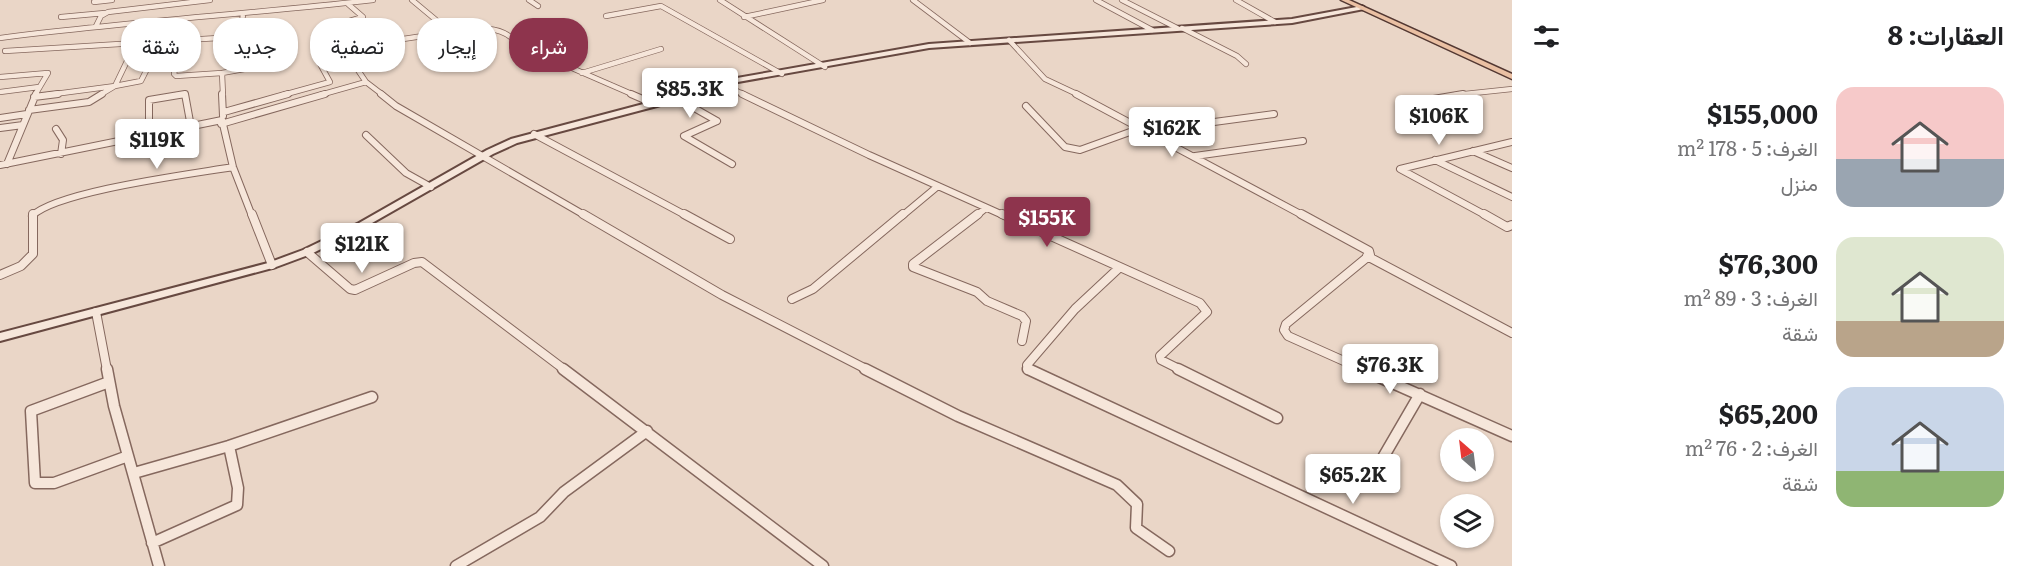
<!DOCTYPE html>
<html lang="ar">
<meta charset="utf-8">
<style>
:root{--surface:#fff;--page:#f2f2f2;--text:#202124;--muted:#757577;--accent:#8e344d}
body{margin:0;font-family:Literata,Vazirmatn,serif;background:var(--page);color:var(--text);direction:rtl;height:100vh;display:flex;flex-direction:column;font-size:22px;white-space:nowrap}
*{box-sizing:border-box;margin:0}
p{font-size:20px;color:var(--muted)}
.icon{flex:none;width:33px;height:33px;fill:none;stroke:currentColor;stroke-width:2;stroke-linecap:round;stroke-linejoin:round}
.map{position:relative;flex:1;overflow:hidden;direction:ltr}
.panel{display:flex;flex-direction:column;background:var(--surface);width:510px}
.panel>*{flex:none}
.top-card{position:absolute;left:18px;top:18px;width:570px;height:54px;direction:rtl;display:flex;gap:12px}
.needle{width:39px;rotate:332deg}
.fabs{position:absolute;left:1440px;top:428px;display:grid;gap:12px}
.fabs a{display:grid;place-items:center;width:54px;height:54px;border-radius:50%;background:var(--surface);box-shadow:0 2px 4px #0004;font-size:30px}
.price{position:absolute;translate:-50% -51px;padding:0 14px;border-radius:6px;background:#fff;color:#222;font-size:20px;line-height:39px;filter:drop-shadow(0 2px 3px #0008)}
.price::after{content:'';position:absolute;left:50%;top:36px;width:18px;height:14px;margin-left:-9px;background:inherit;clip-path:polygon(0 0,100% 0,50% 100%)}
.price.selected{background:var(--accent);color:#fff}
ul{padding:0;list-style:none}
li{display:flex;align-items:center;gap:18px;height:150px;padding:0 18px}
li span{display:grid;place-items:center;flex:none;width:168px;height:120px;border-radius:18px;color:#555}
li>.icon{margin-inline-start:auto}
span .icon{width:72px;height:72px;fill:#fffc;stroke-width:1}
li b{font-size:26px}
h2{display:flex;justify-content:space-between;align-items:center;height:72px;padding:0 18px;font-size:26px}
.tag{padding:0 21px;border-radius:24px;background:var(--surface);box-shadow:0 2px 4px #0004;font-size:21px;line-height:54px}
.tag.selected{background:var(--accent);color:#fff}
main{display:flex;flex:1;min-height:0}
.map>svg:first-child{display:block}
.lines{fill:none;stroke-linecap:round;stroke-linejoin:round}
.street-far3-casing{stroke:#85685e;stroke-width:6}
.street-far2-casing{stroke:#85685e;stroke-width:8}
.street-far1-casing{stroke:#85685e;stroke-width:10}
.street-casing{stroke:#85685e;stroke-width:13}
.secondary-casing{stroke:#674941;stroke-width:4}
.primary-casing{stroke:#533832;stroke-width:3}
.street-far3{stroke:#f6e6da;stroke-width:4.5}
.street-far2{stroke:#f6e6da;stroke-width:6}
.street-far1{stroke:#f6e6da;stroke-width:8}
.street{stroke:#f6e6da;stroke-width:10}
.secondary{fill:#f6e6da;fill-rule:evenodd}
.primary{fill:#eac0a3;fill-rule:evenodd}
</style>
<main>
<section class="panel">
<h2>العقارات: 8<svg class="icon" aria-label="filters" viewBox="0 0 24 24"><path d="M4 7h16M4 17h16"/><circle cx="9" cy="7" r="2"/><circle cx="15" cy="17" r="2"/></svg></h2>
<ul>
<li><span style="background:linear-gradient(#f6c9c9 60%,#9aa5b1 0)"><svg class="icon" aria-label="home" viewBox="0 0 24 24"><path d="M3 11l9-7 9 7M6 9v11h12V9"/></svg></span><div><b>$155,000</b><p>الغرف: 5 · 178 m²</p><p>منزل</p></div></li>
<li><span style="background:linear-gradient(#dfe7d0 70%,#b9a48a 0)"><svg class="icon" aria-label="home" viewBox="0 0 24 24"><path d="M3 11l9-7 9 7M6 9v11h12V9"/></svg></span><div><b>$76,300</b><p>الغرف: 3 · 89 m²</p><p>شقة</p></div></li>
<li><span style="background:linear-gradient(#c9d6e8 70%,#8fb573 0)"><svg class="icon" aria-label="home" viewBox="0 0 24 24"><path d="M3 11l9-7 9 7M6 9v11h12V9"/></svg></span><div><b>$65,200</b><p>الغرف: 2 · 76 m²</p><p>شقة</p></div></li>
</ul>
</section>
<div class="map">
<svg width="1512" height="566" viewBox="0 0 1512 566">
<rect width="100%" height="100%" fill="#ead6c7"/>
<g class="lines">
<defs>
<path id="street-far3" d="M529,0L538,6
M720,0L825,67
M913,0L970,43
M1096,0L1152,30
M1122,0L1177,28
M1236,0L1275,22
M94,2L112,0
M606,16L661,6L782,74
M61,17L105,13
M744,17L823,0
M346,22L363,17L348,4
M96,26L101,16L108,12L210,0
M240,28L264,26L269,31
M1182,28L1237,56L1246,64
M443,33C470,29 500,21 519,45L634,95
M0,38C124,22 249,14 373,0
M1009,40L1045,79L1079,95
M5,51L235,37L240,33L243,15
M178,55L174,74L176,76L222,73L223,95
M222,73L267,65V56
M582,73L661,49
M0,77L48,73L35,95
M720,83L745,95
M0,92L39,87
M47,95L115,86L128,59
M100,95L115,86L141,81L151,61
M177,95H185
M283,95L330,82L319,62
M320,95L366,82
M383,95L366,82L343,48L443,33L436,20L412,0
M1455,95L1512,89"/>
<path id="street-far2" d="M222,94L223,116
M381,94L396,106L586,216
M631,94L654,104
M742,94L869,155L1005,216
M1076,94L1304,216
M34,97L58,94
M675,97L717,121
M1404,104L1463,94
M1026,106L1065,147L1080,150L1141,128
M29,110L89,102L102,94
M224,112L288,94
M0,118L27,114
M717,121L684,136L732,164
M221,124L325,94
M0,128L23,125
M56,129L63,140L61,154
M1147,131L1274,114
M534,134L687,216
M366,135L406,173L431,187
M149,136V100L185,94L191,127
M1473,151L1512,168
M1195,156L1303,141
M1435,160L1512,197
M7,164L36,94
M0,165L222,120L233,167L252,216
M32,216C57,191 192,174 233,167
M902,216L938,186
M976,216L986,208
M1487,216L1400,169L1512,142"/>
<path id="street-far1" d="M252,214L272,265
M583,214L722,295L868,370
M684,214L730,239
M978,214L913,264V267L977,292L987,301L1022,316L1026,321L1022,341
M1002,214L1200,303L1207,312L1160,356L1161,360L1181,370
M1301,214L1369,251L1370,255L1286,324L1284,330L1288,336L1364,370
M1484,214L1507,227L1512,225
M307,252L350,289L355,290L414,263L422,262L565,370
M1367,256L1512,333
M0,275L21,266L33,254V214
M792,299L813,289L903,214
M96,312L107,370
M1028,370L1027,365L1075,309L1120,267"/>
<path id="street" d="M107,369L114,406L159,566
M563,369L823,566
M865,369L958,416L1117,485L1137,504L1136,528L1169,551
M1028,369L1451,566
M1178,369L1277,418
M1361,369L1512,436
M109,382L31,411L35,483H54L128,456
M134,473L229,446L372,397
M1374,473L1420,394
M152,543L237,505L238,488L229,446
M456,566L540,517L564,492L647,431"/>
<path id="secondary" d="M1362,6L1364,7V9L1292,23L929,48L721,85L657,106L517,143L493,154L365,227L311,254L276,267L0,341V333L268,263L303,250L359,223L487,150L511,139L651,102L720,81L929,44L1292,19Z"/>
<path id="primary" d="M1341,0H1349L1512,74V79Z"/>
</defs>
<use href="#street-far3" class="street-far3-casing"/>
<use href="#street-far2" class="street-far2-casing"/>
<use href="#street-far1" class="street-far1-casing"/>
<use href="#street" class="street-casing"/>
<use href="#secondary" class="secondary-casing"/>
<use href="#primary" class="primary-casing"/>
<use href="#street-far3" class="street-far3"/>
<use href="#street-far2" class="street-far2"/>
<use href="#street-far1" class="street-far1"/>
<use href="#street" class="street"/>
<use href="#secondary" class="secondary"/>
<use href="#primary" class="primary"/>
</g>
</svg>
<div class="fabs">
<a><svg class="needle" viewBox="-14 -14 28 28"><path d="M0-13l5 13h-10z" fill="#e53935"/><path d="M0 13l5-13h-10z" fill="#757577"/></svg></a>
<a><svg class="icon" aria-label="layers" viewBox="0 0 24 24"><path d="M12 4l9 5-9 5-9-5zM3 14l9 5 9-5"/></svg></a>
</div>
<b class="price" style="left:690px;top:119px">$85.3K</b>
<b class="price" style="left:1439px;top:146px">$106K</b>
<b class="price" style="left:1172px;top:158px">$162K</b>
<b class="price" style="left:157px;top:170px">$119K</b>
<b class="price selected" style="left:1047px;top:248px">$155K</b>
<b class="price" style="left:362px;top:274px">$121K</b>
<b class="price" style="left:1390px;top:395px">$76.3K</b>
<b class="price" style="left:1353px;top:505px">$65.2K</b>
<div class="top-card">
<a class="tag selected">شراء</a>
<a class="tag">إيجار</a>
<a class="tag">تصفية</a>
<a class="tag">جديد</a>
<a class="tag">شقة</a>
</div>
</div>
</main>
